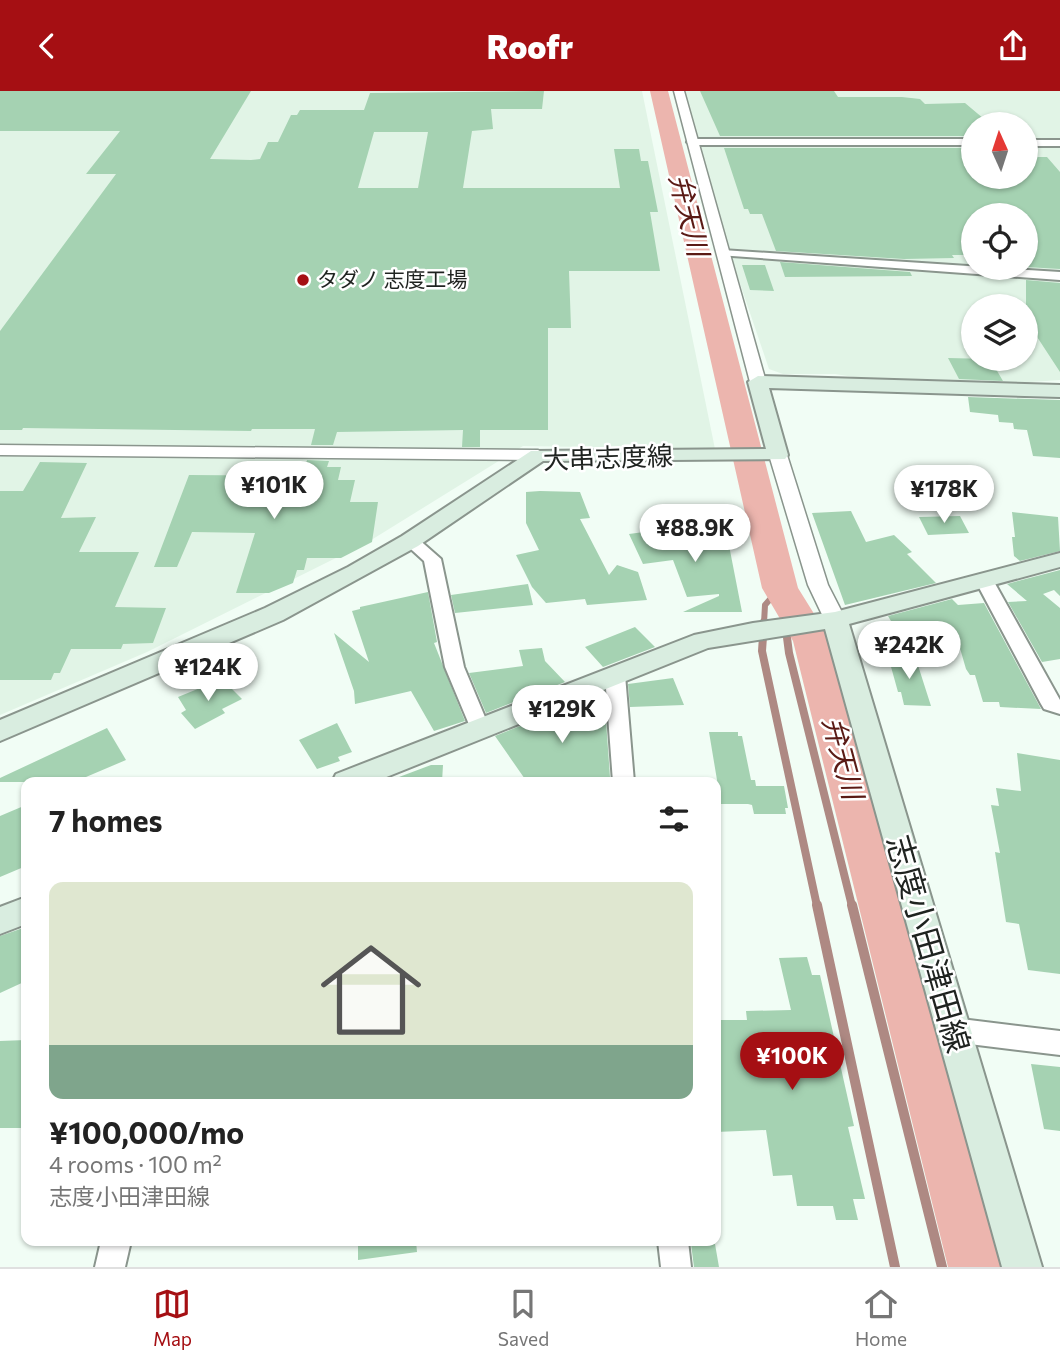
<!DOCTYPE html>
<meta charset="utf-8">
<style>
:root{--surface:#fff;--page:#f2f2f2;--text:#222;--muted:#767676;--line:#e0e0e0;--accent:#a50f13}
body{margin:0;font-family:Commissioner,"Noto Sans JP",sans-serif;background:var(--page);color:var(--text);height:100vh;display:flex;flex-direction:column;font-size:26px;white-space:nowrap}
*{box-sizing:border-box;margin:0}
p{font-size:23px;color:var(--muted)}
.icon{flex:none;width:38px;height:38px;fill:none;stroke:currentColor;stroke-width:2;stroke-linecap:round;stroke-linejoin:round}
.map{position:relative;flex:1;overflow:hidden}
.details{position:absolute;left:21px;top:686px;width:700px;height:469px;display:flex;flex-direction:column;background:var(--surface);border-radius:14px;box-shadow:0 2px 5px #0004}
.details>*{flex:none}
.needle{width:46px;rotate:357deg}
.fabs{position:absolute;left:961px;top:21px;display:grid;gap:14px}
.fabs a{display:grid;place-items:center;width:77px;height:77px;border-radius:50%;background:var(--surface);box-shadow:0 2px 5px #0004;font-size:35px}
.price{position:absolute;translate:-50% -60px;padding:0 16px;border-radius:24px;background:#fff;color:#222;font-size:23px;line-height:46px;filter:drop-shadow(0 2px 4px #0008)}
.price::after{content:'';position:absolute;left:50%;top:42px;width:21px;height:16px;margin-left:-10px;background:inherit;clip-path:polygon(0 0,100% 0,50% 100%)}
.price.active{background:var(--accent);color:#fff}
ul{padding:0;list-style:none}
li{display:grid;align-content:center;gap:14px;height:371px;padding:0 28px}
li span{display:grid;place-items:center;height:217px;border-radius:14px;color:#555}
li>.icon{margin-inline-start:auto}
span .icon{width:126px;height:126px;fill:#fffc;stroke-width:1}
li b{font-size:30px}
h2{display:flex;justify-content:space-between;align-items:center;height:84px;padding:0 28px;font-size:30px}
header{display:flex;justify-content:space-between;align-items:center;height:91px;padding:0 28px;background:var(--accent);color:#fff;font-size:32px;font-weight:800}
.dock{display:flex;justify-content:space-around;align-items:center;height:98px;border-top:2px solid var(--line);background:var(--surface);font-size:19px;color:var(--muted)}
.dock a{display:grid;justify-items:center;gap:4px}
.dock .active{color:var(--accent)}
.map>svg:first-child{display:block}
.built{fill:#e1f4e6;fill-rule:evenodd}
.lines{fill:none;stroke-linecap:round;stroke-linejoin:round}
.stream-far2{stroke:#ae8983;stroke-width:6}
.stream-far1{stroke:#ae8983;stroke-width:8}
.stream{stroke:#ae8983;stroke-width:10}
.river{fill:#ecb5ae;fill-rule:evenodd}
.building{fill:#a5d2b2;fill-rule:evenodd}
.minor-casing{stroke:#8a958d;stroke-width:4}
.tertiary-casing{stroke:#8a958d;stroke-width:3}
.secondary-casing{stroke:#8a958d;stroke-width:4}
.minor{fill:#fff;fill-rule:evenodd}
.tertiary{fill:#fff;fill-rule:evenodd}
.secondary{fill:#d9ede0;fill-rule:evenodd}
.poi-dot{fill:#a50f13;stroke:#fff;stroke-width:2.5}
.labels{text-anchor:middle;stroke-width:5;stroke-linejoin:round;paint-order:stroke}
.far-poi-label{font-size:21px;fill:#1f2320;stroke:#fff;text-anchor:start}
.street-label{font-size:26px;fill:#1f2320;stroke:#fff}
.water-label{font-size:28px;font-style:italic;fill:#5a1a15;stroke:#fff}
.near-street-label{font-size:32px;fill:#1f2320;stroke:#fff}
</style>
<header><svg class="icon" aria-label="back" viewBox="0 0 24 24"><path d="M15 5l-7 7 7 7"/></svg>Roofr<svg class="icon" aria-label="share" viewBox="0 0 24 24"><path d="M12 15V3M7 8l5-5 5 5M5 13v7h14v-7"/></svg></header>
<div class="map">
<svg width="1060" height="1176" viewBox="0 0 1060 1176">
<rect width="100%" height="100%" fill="#f1fdf5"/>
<path class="built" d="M0,0H642L715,358L523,355L368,451L147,561L0,624Z
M685,0H1060V289L1015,292L873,289L835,283H783L769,278L692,51ZM973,33H1026V86H973ZM973,124H1026V177H973ZM973,215H1026V268H973Z"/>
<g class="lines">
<path class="stream-far2" d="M780,497L785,532
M764,532L765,514L780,497"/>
<path class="stream-far1" d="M764,531L762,560L817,815
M785,531L789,562L852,815"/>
<path class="stream" d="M817,814L895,1176
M852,814L942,1176"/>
<path class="river" d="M650,0H668L798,497L831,550L1010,1176H948L793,550L762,497Z"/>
</g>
<path class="building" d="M0,0H251L210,68L251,69L260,68L268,51H278L291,24H297L300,19H364L370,2L544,0L542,18H491L493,38L472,40L463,97H620L614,58H639L641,70H648L658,121H650L660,180H569L571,237H548V339H480V356H462L463,339L337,341L333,354H311L315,338H252L251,340L23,337L22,339H0V240L116,83H86L120,40H0ZM374,41H428L418,97H358Z
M700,0H834L838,6H902L920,8L925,13L965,12L990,33H973V45H720Z
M724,57H973V86H1026V66H1047L1060,81V178L1026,176V124H973V164H952L954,167L904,168L776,160L762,123H750L748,118H744Z
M780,171L910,181L912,185L785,186Z
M742,174H765L774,200L750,199Z
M1026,189L1060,192V281L1026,229Z
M948,267L990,268L1003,290L959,288Z
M968,306L1060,309V367L1033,365L1027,339L1014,338L1013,332L999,331L998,324L970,321Z
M307,369L329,370L327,376H341L338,389H355L350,411H378L372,451L341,467H307L304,479H297L293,492L269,502H236L255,442L192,441L177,476H154L189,384L303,385Z
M40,371L87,372L61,427L96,426L79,461H139L115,516L166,517L153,552L123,553L121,558H71L60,582H54L51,589H0V400H23Z
M540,400L580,401L590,427L580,428L609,484L617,474L638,481L647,509L587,514L585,508L546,512L532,496L516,464L539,459L526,432V401Z
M851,420L866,451L894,444L912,461L907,463L936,492L845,514L812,422Z
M1012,421L1058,426L1060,460L1020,470L1014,465L1012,446H1015Z
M960,425L969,442L928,444L919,426Z
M689,435V439H726L742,521H683L719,505V503L687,506L673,469L643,473L629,443Z
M1060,479V505L1054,499L1043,503L1060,517V568L1042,571L1008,511L1027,510L1007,493Z
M528,493L533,514L455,522L451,504Z
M428,501L437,551L434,552L465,630L434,640L411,600L355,613L354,600L334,542L369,571L352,520L360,518V516Z
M952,508L958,514L984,512L1041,618L1000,616L999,611H983L975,584H970L966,578L957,547L904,552L888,525Z
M635,536L655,556L603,576L585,556Z
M542,557L545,570L565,591L486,622L469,582L523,575L519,559Z
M888,565H915L931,615L904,614L901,601H898Z
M673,587L684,614L630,616L628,593Z
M222,588L242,608L222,618L225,622L195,638L181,622L186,619L178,606Z
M604,602L610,686L563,691H527L495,645Z
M337,632L352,661L338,666L340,670L317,678L299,649Z
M107,637L126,669L86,686L89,691H0V687Z
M709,641H738V645H742L751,689H755L756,695H784L788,717H785L786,723H754L752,714L748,713H716V695H718Z
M1017,662L1060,669V883L1028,879L1019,833L1006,831L995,761L1000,762L991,714L999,715L996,697L1021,700Z
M431,674H443L442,691H391V689Z
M26,714V775L0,786V725Z
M26,836V890L0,902V845Z
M807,866L812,884H820L854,1035L848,1036L865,1108H853L858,1129H836L833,1115H797L792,1084L773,1085L766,1039L716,1041V929H747L746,920L791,919L779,867Z
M26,949V1037H0V950Z
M1031,973L1060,976V1040L1044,1038Z
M358,1150H416L417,1161L358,1169Z
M691,1153H715L719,1176H694Z"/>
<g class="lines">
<defs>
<path id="minor" d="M973,48V54H692L687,51L692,48Z
M1026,49H1060V55H1026Z
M722,159L1060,181V189L718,164V160Z
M410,445L416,446L441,468L464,576L490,638L487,643L480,645L473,643L445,576L424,470L402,450Z
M984,484L993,489L1060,609V623L1044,618L1041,613L975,489Z
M615,577L622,579L625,584L634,691H613L605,584L608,579Z
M953,927L1060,940V964L953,951L944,947L940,939L944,931Z
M101,1150H131L125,1176H95Z
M658,1150H688L691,1176H661Z"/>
<path id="tertiary" d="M674,0H684L766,291L764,294H752L750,291Z
M0,354L538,359L547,364L538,369L0,364Z
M778,359L787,364L828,494L846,529L843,534H827L808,494L769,364Z"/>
<path id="secondary" d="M758,285L1060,294V306L769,297L788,364L785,368L543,370L418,455L283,529L0,650V629L265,517L348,476L402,445L531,360L766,358L748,291Z
M1060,462V476L849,533L1042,1176H1002L825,538L708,557L374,691H332L336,683L694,544L753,532L835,521Z
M26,806V833L0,843V816Z"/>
</defs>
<use href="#minor" class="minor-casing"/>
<use href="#tertiary" class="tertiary-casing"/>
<use href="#secondary" class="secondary-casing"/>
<use href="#minor" class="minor"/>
<use href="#tertiary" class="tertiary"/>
<use href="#secondary" class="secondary"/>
</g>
<circle class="poi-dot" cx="303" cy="189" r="7"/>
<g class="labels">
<g class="far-poi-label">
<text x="317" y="196">タダノ 志度工場</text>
</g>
<g class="street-label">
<text transform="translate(608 367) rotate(-2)" y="9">大串志度線</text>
</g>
<g class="water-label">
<text transform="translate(689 124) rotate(76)" y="10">弁天川</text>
<text transform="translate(843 667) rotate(75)" y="10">弁天川</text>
</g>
<g class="near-street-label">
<text transform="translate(928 853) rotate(74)" y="11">志度小田津田線</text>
</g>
</g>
</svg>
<div class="fabs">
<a><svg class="needle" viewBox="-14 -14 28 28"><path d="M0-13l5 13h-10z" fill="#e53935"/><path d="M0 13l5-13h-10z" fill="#767676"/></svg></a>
<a><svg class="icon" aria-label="locate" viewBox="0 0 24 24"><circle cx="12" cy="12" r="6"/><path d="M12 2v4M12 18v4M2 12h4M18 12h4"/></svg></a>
<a><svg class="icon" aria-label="layers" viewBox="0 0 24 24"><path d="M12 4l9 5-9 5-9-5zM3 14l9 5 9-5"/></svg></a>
</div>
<b class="price" style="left:274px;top:430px">¥101K</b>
<b class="price" style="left:944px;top:434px">¥178K</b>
<b class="price" style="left:695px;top:473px">¥88.9K</b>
<b class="price" style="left:909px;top:590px">¥242K</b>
<b class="price" style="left:208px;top:612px">¥124K</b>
<b class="price" style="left:562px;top:654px">¥129K</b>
<b class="price active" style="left:792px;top:1001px">¥100K</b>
<section class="details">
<h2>7 homes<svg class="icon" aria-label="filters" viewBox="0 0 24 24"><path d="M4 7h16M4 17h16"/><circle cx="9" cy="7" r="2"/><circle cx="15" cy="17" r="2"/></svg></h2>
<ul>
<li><span style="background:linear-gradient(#dfe7d0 75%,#7fa58c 0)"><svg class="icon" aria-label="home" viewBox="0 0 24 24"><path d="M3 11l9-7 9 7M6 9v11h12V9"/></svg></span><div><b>¥100,000/mo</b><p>4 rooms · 100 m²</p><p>志度小田津田線</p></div></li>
</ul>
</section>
</div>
<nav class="dock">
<a class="active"><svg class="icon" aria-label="map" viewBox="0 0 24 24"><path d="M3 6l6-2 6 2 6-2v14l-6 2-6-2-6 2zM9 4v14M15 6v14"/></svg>Map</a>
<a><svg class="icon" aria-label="saved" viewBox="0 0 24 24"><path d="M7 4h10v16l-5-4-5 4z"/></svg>Saved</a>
<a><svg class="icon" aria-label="home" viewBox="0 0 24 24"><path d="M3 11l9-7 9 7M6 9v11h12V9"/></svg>Home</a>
</nav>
